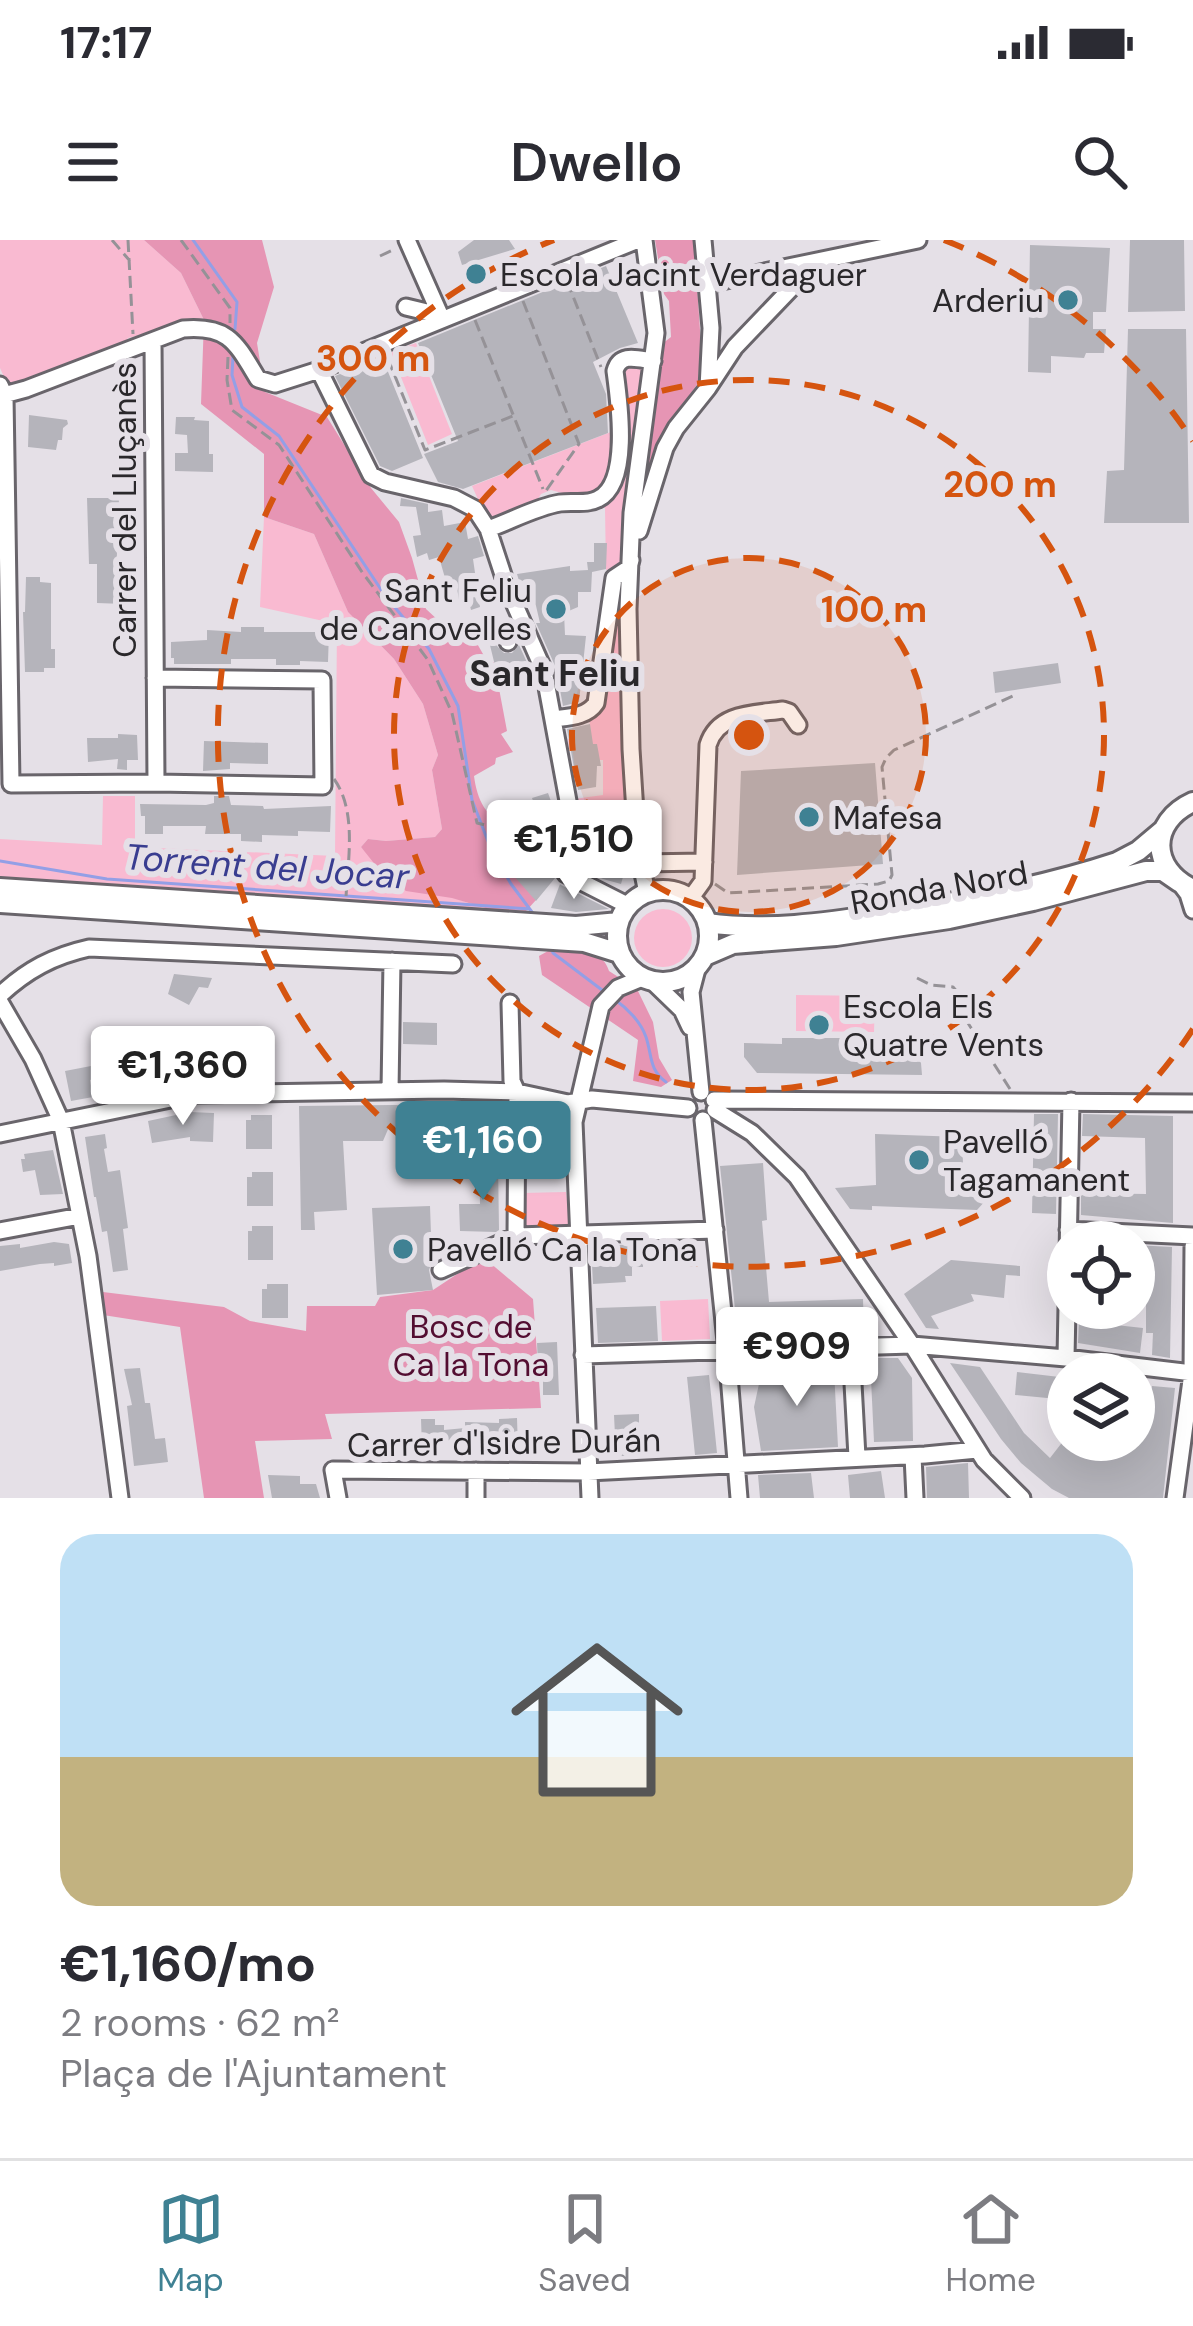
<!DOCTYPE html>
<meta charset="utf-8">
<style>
:root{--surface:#fff;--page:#f7f7f7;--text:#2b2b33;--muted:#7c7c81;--line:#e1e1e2;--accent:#3f8193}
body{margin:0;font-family:"DM Sans",sans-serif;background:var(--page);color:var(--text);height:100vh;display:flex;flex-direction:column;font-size:45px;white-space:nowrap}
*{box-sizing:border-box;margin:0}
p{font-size:39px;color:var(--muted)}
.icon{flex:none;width:66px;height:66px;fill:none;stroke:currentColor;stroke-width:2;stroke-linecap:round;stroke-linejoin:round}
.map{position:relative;height:1258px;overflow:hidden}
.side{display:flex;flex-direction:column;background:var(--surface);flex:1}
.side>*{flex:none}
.controls{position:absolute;left:1047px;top:981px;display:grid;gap:24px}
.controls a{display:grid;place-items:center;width:108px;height:108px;border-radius:50%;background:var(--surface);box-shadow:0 12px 48px #0002;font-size:60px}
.price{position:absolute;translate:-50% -102px;padding:0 27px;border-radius:12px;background:#fff;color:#222;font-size:39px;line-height:78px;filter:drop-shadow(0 3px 6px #0008)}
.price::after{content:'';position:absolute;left:50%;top:72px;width:36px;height:27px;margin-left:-18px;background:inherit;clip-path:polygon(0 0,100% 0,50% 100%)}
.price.current{background:var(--accent);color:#fff}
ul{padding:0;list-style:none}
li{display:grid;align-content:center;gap:24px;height:636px;padding:0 60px}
li span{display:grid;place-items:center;height:372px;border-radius:36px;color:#555}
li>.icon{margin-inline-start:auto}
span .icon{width:216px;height:216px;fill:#fffc;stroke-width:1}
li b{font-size:51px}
.status{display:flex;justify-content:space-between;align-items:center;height:84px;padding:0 60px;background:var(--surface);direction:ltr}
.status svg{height:33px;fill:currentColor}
header{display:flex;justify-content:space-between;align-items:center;height:156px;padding:0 60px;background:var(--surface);font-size:54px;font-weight:600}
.tabs{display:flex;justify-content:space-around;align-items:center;height:168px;border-top:3px solid var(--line);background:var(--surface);font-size:33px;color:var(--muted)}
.tabs a{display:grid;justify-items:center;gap:6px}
.tabs .current{color:var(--accent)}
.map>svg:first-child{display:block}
.green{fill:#f9bad1}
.forest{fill:#e695b4}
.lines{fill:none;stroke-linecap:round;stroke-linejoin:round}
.stream{stroke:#939fe6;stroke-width:3}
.building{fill:#b5b4bb}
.minor-casing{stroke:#69656b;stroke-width:21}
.major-casing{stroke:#69656b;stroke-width:24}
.path{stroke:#959297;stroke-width:3;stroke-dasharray:12 6;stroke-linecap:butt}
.minor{stroke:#fff;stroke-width:15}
.major{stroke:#fff;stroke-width:18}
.ring{fill:none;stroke:#d5540f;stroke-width:6;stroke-dasharray:21 15}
.poi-dot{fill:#3f8193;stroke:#e5e0e7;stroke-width:4.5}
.labels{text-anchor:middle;stroke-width:12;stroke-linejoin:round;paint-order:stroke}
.poi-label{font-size:33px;fill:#2a282b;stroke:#e5e0e7;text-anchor:start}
.street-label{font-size:33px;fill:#2a282b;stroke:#e5e0e7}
.park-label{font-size:33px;fill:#530d31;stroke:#e5e0e7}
.neighbourhood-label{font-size:36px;font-weight:bold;fill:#2a282b;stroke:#e5e0e7}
.water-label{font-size:36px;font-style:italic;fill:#393d90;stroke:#e5e0e7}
.centre{fill:#d5540f;stroke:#e5e0e7;stroke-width:6}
.ring-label{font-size:36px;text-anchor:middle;font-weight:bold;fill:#d5540f;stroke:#e5e0e7;stroke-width:12;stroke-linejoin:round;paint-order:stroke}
</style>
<div class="status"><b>17:17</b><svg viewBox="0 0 49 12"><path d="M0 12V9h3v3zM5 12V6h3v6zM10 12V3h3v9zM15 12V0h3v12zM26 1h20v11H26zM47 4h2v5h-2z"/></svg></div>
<header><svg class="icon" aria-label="menu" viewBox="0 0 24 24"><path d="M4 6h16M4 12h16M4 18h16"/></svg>Dwello<svg class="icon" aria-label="search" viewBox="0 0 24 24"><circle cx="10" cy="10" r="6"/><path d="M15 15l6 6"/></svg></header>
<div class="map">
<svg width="1193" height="1258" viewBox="0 0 1193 1258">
<rect width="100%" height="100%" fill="#e5e0e7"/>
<path class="green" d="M0,0H144L181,33L204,80L128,98L125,106L9,148L0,128Z
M416,103L452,194L428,205L391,112Z
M620,124H649L624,325L606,330L605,268L596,267L614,250Z
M616,190L611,234L594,257L568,259L562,253L551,250L541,254L535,264L493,279L481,266L472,246Z
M264,277L314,294L348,372L394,419L423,464L438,515L432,530L442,589L435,597L386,601L368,599L361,607C386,635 453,659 489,669L0,637V599L102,605L103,556H135V607L335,616L337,384L260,367Z
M622,340L620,459L631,608L623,617H615V602H610V596L604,595V587L580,584L574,559L603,555V520H598L597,504L569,509L568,499L591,495L589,477L598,475L604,457Z
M634 698a29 29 0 1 1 58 0a29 29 0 1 1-58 0Z
M796,755L875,756L874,792L796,791Z
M566,952L571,990L521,992L522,953Z
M708,1059L710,1099L662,1101L660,1061Z"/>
<path class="forest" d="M144,0H262L274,47L257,103L265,152L327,177L371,248L399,282L412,318L426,369L452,393H471L487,421L494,422L507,491L501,494L513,512L496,518L495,524L474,536C477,559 486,581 511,584L517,597L503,616L536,660L526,671L489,669L452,658L406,651L381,632L361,607L368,599L386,601L435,597L442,589L432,530L438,515L423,464L394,419L348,372L314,294L264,277V214L201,164L204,80L181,33Z
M655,0H694L701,105L698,143L673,179L645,239L662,104L671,97L669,61L664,54Z
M548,711C570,712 602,706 609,731L637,749L653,782L659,818L672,840L661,847L633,841L638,800L542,735L539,716Z
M483,1017L533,1059L541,1168L325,1174L332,1199L255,1201L264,1258H204L180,1087L103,1075V1052L224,1067L250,1081L306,1091L307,1066H375L380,1057L433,1050Z"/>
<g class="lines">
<path class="stream" d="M193,0L237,62L235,89
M233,116L232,135L242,167L279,196L384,354L429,409L458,466L472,560L491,609L511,644L535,676
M0,621L107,639L530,669
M550,706L553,713L606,753
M614,759C627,768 641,782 646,797C652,815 649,830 666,842"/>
</g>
<path class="building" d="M474,0H509L515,9L462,25L458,12Z
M1130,0H1184L1185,71L1128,72Z
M1030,5L1110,8L1106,72H1093V89H1106L1104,113H1086L1084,118L1051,116V133L1028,132Z
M606,26L638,103L620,108L593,122L606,154L608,193L463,249L438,242L424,214L458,201L418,103Z
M1128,89H1186L1189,283H1104L1107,231L1124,230Z
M382,117L423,218L392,231L380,226L335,136Z
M29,175L67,180L68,184L63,188L62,200H58L56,210L28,207Z
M176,177H195L194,180L209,181V214H213V232L175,231V213H188L187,195L175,194Z
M87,258H119L116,340H120V345L125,346L124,364L97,363V324H89Z
M401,258L428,264V272L442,270L444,286L465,282L468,299L478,296L484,316L473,319L480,367L471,370L468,357L459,360L456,342L447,345L439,317L429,320L427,313L417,317L413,296L421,295L416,267L400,266Z
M594,303H607L606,329L592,332L591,352H578V367L564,373L565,395L586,396L579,462L563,466L556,428L536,383H540L533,353L523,354L517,334L570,326V331L588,330L587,322H594Z
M26,337H40V342L51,343V409H55V428H44V432H25L23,372H25Z
M241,387H264V392H329L328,422L300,421V425H276V419H231V424H174V418H171V402L207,400V390L241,392Z
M494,395L497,406L504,413H512L519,405L531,431L497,434L488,397Z
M1058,423L1061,443L995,453L993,432Z
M590,484L593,504H597L601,526H597L596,547L578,550L567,489Z
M118,494L137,495L138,520H127V530L117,529L118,519L88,522L87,498H118Z
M204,501L268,503V524L230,523V529L203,531Z
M875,523L883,624L737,635L741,531Z
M548,553L560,586L551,603L540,609L529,601L521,588L539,578L532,558Z
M214,556H229L231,565L263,566L264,569L331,566L330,592L298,591V596L262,595V602L241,601V594H205L206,586H163V594H145V576H141L140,564L206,565L214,563Z
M594,586L605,587L604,595L610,596L609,617H623L625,630L621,644L603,639L585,630L586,623L577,621L578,615L572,614L583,595L592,597Z
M540,612L547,619L548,627L535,623L551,633L555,638L536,661L513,635Z
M560,644L561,645L609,669L576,672L551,668Z
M174,734L212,738L208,748L199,747L189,765L168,754Z
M403,782L437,783V805L403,804Z
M145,788L147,816L137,817L140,845L121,846L118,813L108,814L106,791Z
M782,798H865V805L910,806L921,823L922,835L757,833L744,817V803L782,804Z
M220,805L222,833L174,838L170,808Z
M91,826L94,839L90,840L93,857L71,861L65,831Z
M485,864L484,885L389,887L383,901H343L347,970L314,972L315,990H301L299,866Z
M190,872L214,873L213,902L190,901V897L152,903L148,881Z
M1034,874H1058L1056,974L1032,973Z
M1083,874L1173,876V983L1081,975V953L1146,954L1145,898L1082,896Z
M251,875H272V909H246V880H251Z
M105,894L107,908L104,909L108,932L120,930L128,988L123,989L128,1030L113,1032L107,991L102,992L96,957H94L85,897Z
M875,894L962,897L964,950L984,953L986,960L977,970L872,966V970L850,969L835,948L876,945Z
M53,910L63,954L40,955L35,930L23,932L21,919H25L24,914Z
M479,921H498L499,990L496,992L460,991L459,964H480Z
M763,923L767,980L762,981L769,1062L863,1059L864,1094L738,1098L720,926Z
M252,932H273V966H247V937H252Z
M430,966L432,1022L429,1030L433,1050L377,1055L372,968Z
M252,986H273V1020H248V991H252Z
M54,1002L69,1004L72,1023L54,1026V1023L40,1024L0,1031V1006L20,1004V1008Z
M643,1004V1027H632V1036H625L626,1042L593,1044L591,1006Z
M1134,1005L1172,1007L1170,1118L1152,1115L1153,1093H1146V1029L1134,1028Z
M951,1020L1020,1026V1036L1006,1035L1004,1058L971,1054L974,1061L931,1076L939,1089L926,1088L904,1054Z
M267,1044H288V1078H262V1049H267Z
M656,1066L658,1101L598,1103L596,1068Z
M1079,1081L1143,1088L1140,1113L1078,1103Z
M557,1102L559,1155H543V1127H538L537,1103Z
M870,1118H898L912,1138L913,1201L874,1202Z
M802,1120H815L817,1132L834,1130L838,1207L761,1211L754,1167L762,1130L788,1135V1130L803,1127Z
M950,1123L980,1127L1024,1193L1050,1218L1064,1200H1134V1174L1151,1176L1152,1146L1175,1148L1163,1258H1069L1052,1249L1021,1223L1001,1199Z
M140,1128L145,1163H150L155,1199L165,1198L168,1222L134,1226L127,1166L132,1165L124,1129Z
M1017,1132L1068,1138V1160L1015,1155Z
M709,1135L717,1213L695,1215L687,1137Z
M639,1174V1216H616L614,1175Z
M517,1178L518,1210H501L500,1204L460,1203V1199L435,1202V1208H422L421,1179H435V1185H444V1190L465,1188V1182L499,1183V1179Z
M968,1223L969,1258H927L926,1227Z
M881,1231L885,1258H850L848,1235Z
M811,1233L814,1258H760L758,1235Z
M268,1235L300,1236V1244H316L320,1258H272Z"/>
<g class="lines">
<defs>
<path id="minor" d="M407,0L442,79
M644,0L656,93L632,273L628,369L631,509L637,604L647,653
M707,44L918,0
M406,67L431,73L435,81
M153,101L156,543L323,546L322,440L155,438
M319,130L371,235L385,242L454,258L475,269L488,289L507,347L544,431L573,588L558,615L560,624L566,634L627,665
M0,145L5,156L11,544L156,543
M708,148L735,107L800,39L827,26
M0,156L26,149L183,89C229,85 236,103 258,139L275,144L319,130L638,0
M488,289C511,281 536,267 560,263C573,261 587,265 598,259C631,243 619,161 615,131C620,112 638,119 653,121
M639,291L665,208L676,188L708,148L711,88L703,0
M508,402L506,395L525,388
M553,479C568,477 587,477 596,463L614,338L629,328L631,320
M641,623L704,622
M1179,642L1188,654L1193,670
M690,659L703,641L708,505C718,472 755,474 783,470L789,472L798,485
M697,729L691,752L701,852
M652,741L682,770L690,787
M0,755C27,730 53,716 89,708L453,724
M0,762L33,819L61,881L88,1016L120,1258
M510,763L512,841L517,852L516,996
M390,851L392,721
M714,860L1193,863
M715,870L752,893L797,937L912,1105L984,1220L1022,1258
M703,880L727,1111L739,1258
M0,894L195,854L444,850L517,852L568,863L592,859L688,868
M1068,990L1193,996
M0,991L80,976
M441,1030L516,996L715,990
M851,1107L857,1217
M583,1115L912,1105L1066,1118L1193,1133
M1066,1118L1071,861
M913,1216L915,1258
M476,1231V1258
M338,1258L333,1230L588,1232L925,1215L977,1210
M590,1258L574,882L601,766L618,748L642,738
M1175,1258L1192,1133L1193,1006"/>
<path id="major" d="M1193,562C1149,582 1150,629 1193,649
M0,648L576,686L619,682
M617 696a46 46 0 1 1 92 0a46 46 0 1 1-92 0Z
M0,663L584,702L619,713
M707,683C766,691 824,683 882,674C961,662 1042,647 1117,622L1138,611L1163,590
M705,716L733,704L836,696L949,679L1033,661L1146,631H1163L1179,642"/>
</defs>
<use href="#minor" class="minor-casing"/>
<use href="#major" class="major-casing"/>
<path class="path" d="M112,0L130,21
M128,0L133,94
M181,0L230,68V83
M380,16L395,9
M567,41L601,127
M523,61L579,204L545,252
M475,80L543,249
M228,117L227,140L232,170L279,205L362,332L428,420L452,473L477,583L505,590L516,587
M388,119L425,210L513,176
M334,539C357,571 348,619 346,657
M715,644L728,653L878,644L889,641L892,635L882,527L886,518L894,510L1013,456
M917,738L931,745L953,747L959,754L966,780L1010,849"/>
<use href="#minor" class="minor"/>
<use href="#major" class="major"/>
</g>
<circle cx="749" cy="495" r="177" fill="#d5540f" fill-opacity=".12"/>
<g class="ring">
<circle cx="749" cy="495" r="177"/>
<circle cx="749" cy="495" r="355"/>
<path d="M1193 789A532 532 0 1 1 554 0M944 0A532 532 0 0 1 1193 201"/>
</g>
<g class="poi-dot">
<circle cx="476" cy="34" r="12"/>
<circle cx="1068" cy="60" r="12"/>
<circle cx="556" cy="369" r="12"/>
<circle cx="809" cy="577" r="12"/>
<circle cx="819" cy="785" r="12"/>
<circle cx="919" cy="920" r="12"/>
<circle cx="403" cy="1009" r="12"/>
</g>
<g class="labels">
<g class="poi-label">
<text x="500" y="46">Escola Jacint Verdaguer</text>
<text x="1044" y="72" text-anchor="end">Arderiu</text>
<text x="532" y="362" text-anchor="end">Sant Feliu<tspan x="532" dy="38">de Canovelles</tspan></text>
<text x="833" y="589">Mafesa</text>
<text x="843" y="778">Escola Els<tspan x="843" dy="38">Quatre Vents</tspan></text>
<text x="943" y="913">Pavelló<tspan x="943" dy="38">Tagamanent</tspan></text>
<text x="427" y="1021">Pavelló Ca la Tona</text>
</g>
<g class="street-label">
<text transform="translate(124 270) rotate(-90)" y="12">Carrer del Lluçanès</text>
<text transform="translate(939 647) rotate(-10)" y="12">Ronda Nord</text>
<text transform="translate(504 1202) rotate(-1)" y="12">Carrer d'Isidre Durán</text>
</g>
<g class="park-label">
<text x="471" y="1098">Bosc de<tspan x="471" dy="38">Ca la Tona</tspan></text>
</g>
<g class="neighbourhood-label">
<text x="555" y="446">Sant Feliu</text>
</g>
<g class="water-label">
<text transform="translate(267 626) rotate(4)" y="13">Torrent del Jocar</text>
</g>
</g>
<circle cx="749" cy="495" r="18" class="centre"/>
<g class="ring-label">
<text x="373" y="131">300 m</text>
<text x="1000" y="257">200 m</text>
<text x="874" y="382">100 m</text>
</g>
</svg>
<div class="controls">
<a><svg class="icon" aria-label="locate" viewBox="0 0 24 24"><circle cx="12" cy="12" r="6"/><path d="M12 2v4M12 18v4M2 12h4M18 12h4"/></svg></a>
<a><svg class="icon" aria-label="layers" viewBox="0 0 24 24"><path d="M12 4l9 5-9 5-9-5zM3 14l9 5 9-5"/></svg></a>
</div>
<b class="price" style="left:574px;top:662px">€1,510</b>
<b class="price" style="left:183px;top:888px">€1,360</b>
<b class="price current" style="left:483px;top:963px">€1,160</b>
<b class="price" style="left:797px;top:1169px">€909</b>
</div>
<section class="side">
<ul>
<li><span style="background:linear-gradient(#bfe0f5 60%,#c2b280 0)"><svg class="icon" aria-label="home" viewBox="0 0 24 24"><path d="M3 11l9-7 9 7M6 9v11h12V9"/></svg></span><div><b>€1,160/mo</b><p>2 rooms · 62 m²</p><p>Plaça de l'Ajuntament</p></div></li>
</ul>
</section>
<nav class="tabs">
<a class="current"><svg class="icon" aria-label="map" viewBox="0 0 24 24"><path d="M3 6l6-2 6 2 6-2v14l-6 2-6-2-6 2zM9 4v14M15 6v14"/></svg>Map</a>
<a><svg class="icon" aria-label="saved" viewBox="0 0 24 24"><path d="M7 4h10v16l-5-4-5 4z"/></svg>Saved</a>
<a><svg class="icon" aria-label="home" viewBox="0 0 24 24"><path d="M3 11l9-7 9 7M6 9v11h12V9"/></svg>Home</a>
</nav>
